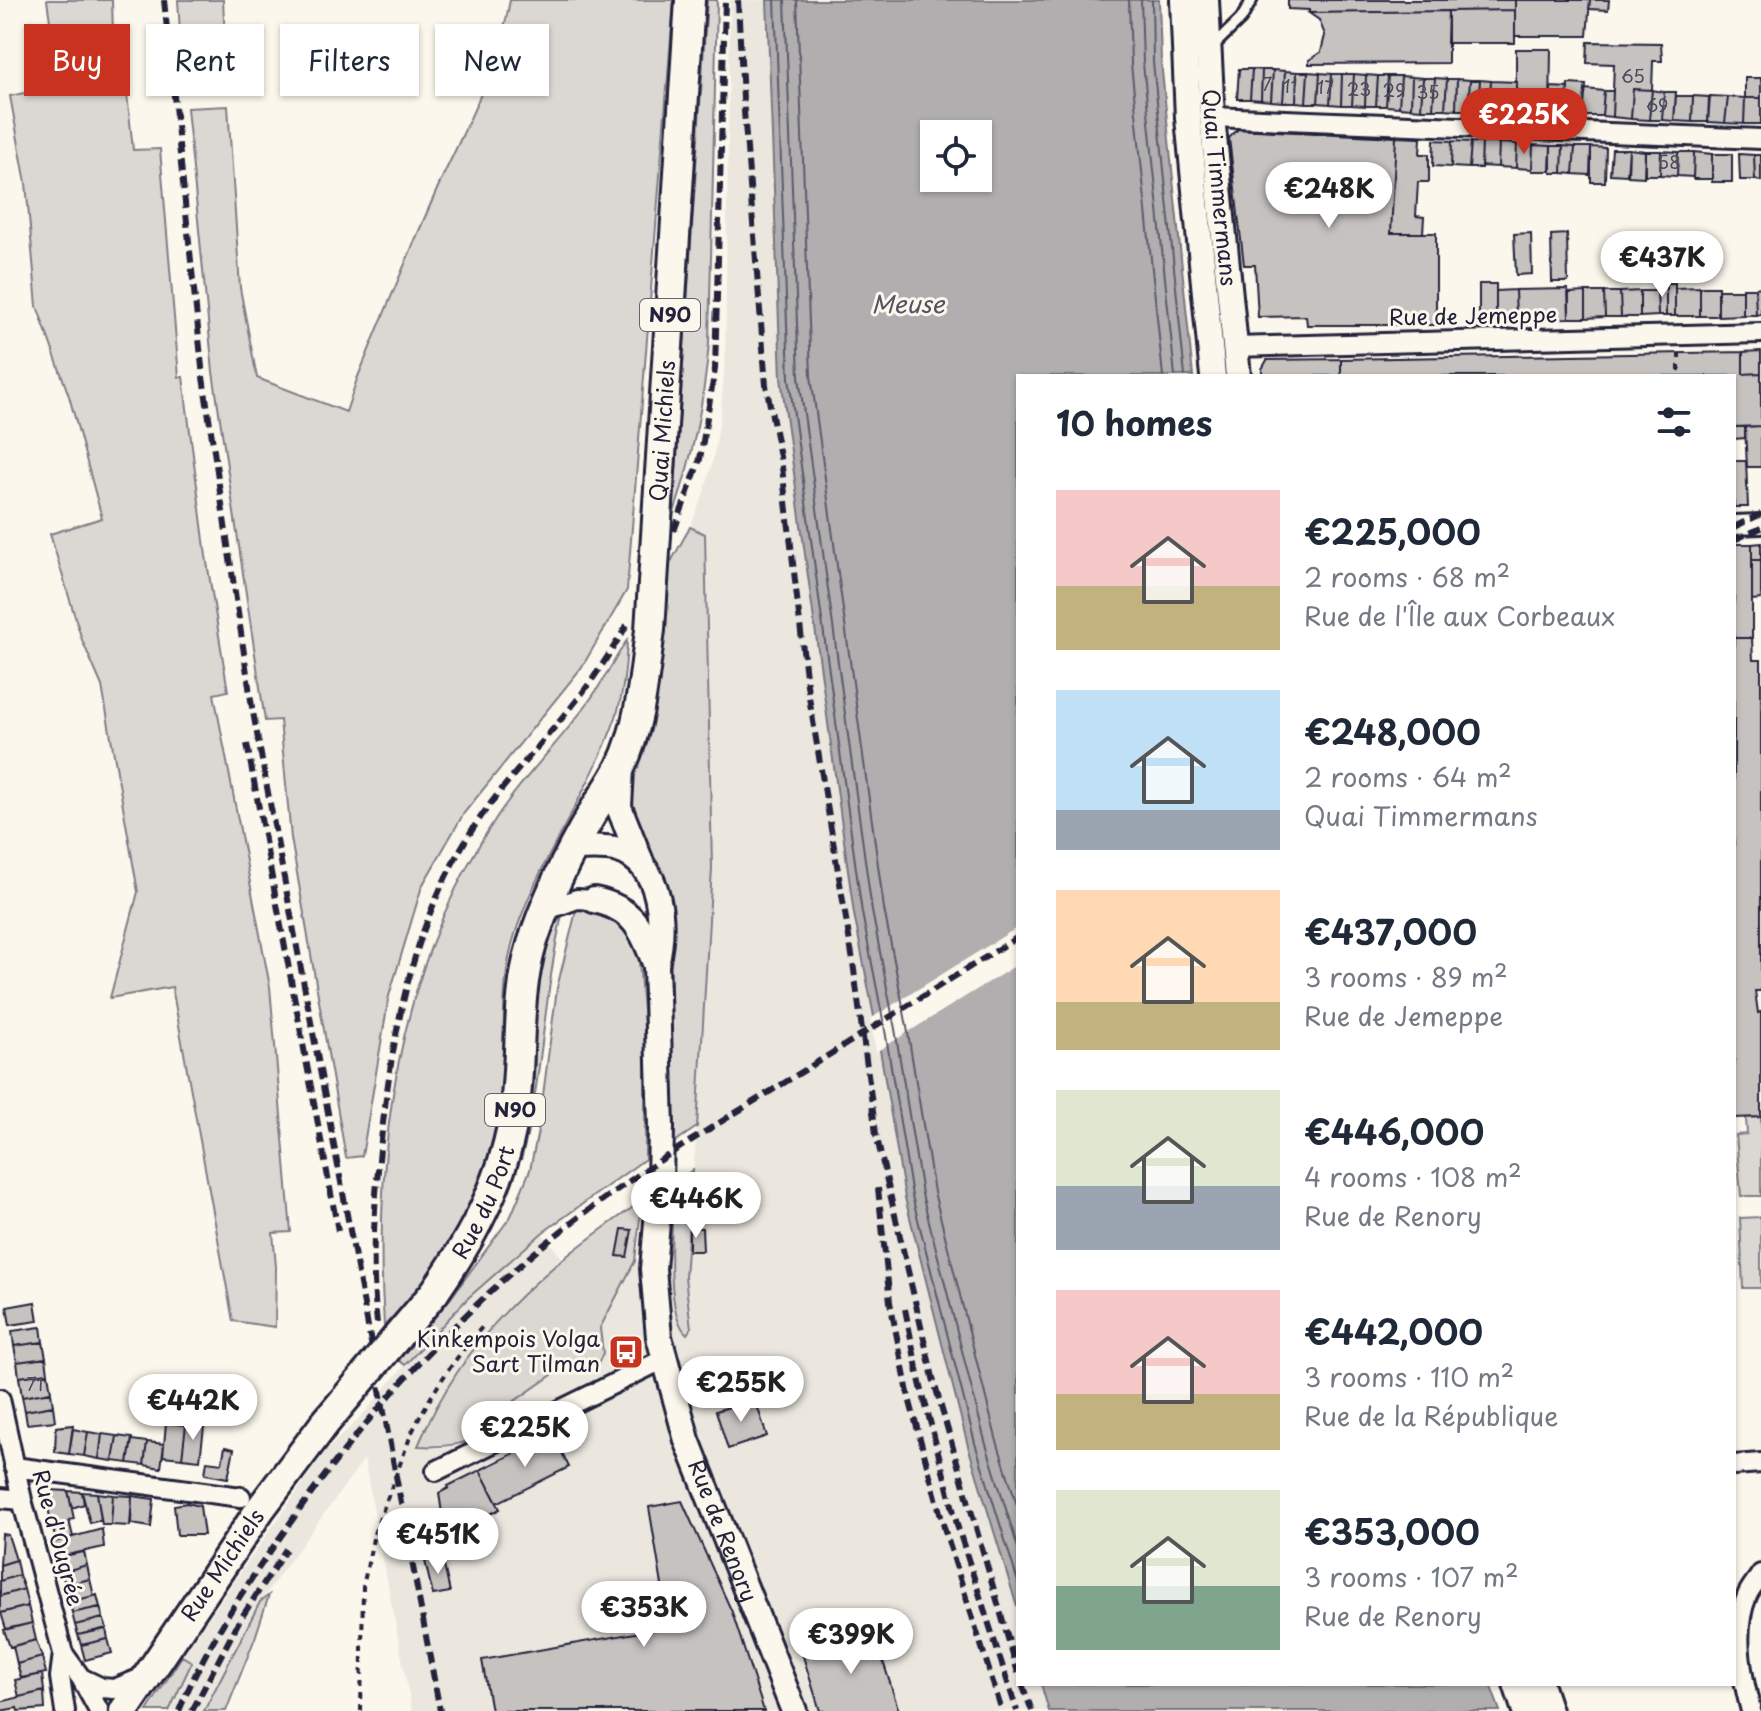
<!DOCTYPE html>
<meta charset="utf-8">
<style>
:root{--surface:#fff;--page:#f2f2f3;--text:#1f2937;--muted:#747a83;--accent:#c8321e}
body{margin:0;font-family:"Playpen Sans",sans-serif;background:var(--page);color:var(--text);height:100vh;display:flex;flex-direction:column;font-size:30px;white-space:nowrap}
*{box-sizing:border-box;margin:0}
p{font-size:26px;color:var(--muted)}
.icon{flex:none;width:44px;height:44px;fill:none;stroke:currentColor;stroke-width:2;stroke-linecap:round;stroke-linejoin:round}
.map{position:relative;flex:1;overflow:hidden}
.details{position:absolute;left:1016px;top:374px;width:720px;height:1312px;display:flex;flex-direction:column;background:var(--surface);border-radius:0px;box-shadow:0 2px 6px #0004}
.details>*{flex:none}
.banner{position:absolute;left:24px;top:24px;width:760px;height:72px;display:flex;gap:16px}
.controls{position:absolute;left:920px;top:120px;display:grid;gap:16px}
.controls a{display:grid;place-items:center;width:72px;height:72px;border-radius:0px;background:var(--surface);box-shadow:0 2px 6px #0004;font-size:40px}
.price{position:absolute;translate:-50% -68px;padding:0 18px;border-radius:28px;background:#fff;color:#222;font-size:26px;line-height:52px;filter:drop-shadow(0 2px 4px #0008)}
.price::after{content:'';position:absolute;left:50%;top:48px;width:24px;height:18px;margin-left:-12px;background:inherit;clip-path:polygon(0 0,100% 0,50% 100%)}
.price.current{background:var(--accent);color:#fff}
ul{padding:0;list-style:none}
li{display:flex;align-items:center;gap:24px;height:200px;padding:0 40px}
li span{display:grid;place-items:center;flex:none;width:224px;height:160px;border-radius:0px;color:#555}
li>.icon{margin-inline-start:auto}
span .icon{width:96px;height:96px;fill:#fffc;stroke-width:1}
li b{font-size:34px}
h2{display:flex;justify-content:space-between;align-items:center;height:96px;padding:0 40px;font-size:34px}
.tag{padding:0 28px;border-radius:0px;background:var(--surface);box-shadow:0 2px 6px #0004;font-size:28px;line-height:72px}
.tag.current{background:var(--accent);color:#fff}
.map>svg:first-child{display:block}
.built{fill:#ebe7df}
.green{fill:#dbd8d3;stroke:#7e7d87;stroke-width:2}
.water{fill:#b1aeb0;stroke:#787681;stroke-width:2;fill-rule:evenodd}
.pier{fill:#fbf7ec}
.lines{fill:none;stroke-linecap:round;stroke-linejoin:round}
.shore{stroke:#5b5a6a;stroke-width:2}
.building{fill:#c6c2c0;stroke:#22223b;stroke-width:2}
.lane-casing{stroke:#22223b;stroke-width:15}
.street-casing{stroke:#22223b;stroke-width:24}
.secondary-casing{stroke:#22223b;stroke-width:30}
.primary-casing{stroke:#22223b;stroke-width:34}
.path{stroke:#22223b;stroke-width:4;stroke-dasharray:6 6;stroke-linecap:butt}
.lane{stroke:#fbf7ec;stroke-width:9}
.street{stroke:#fbf7ec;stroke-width:18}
.secondary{stroke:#fbf7ec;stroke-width:24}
.primary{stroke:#fbf7ec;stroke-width:28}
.rail{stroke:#22223b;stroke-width:6;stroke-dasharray:12 6;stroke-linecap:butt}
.primary-bridge-casing{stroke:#22223b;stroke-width:34;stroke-linecap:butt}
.path-bridge{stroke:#22223b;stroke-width:4;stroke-dasharray:6 6;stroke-linecap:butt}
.primary-bridge{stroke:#fbf7ec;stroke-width:28}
.labels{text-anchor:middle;stroke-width:6;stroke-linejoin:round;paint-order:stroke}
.number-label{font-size:18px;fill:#4b4a5c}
.shield{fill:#fbf7ec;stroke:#636270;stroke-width:2}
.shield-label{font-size:20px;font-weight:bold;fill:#22223b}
.street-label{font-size:22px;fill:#22223b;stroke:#fbf7ec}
.poi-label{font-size:22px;fill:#22223b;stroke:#fbf7ec;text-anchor:end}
.water-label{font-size:24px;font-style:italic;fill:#545364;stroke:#fbf7ec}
</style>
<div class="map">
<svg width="1761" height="1711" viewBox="0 0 1761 1711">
<rect width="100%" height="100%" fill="#fbf7ec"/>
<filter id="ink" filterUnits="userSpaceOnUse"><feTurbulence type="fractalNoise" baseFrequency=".0125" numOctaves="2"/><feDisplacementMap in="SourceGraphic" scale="16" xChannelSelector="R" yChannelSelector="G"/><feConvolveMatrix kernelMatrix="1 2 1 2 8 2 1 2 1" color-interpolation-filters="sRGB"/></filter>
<g filter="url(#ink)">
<path class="built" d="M730,0H767L781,378L854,914L877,1032L968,1446L1018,1610V1684H1041L1049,1711H412L364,1459L260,1602L204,1711H169L192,1663L182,1656L327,1449L357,1421L405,1365L468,1298L542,1233L563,1259L532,1284L431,1414L418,1446L442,1448L466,1443L490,1434L486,1421L572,1361L589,1370L603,1353L600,1328L635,1261H671L677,1318L680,1325L691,1332L686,1301V1254L697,1127L712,868L705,535L690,527L704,493L713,460L720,419L725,360Z"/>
<path class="green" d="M47,0H112L114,65H124L133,150L160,149L179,377H183L206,556L228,691L214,694L270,987L291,1232L273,1233L276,1267L275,1327L233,1321L172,987L110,998L138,892L102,686L82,640L50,534L102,518L69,396L37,306L26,183L10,96L58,86L72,70L53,42Z
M178,0H223L227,76L183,79Z
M510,0H674L627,590L582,667L464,813L422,886L389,996L362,1156L346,1158L291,838L280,720L265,721L213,372L187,108L228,106L240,288L257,378L346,412L357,379C385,311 413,243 443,176C470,119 499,63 510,0Z
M707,0H717L709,343C704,403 692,459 673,516Z
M690,527L705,534L712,868L697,1127L673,1143L670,902L631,814L628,784L667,569Z
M627,640C626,666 624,692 616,717C590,792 541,856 516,931C498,983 507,1039 501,1093C494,1158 468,1218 432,1272C418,1291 400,1309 384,1326C373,1149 397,966 498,815C525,775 561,741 589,701C603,682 614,660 627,640Z
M577,907H612L638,949L645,1035V1159L542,1233L468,1298L405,1365L397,1359L450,1299L511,1216L530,1170L539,1126L557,988Z
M562,915C543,996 543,1081 521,1160C527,1134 532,1107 534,1080C537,1026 529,962 562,915Z
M1761,1117V1196H1741L1736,1135L1747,1134L1746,1118Z
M693,1170L685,1277L691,1328L687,1334C663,1314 673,1214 674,1182Z
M642,1201L635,1261L600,1328L603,1353L597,1366L589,1370L572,1361L486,1421L491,1433C465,1444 445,1448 418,1446C465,1333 543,1269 642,1201Z
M1761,1217V1288H1743L1740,1218Z
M269,1595L255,1638L226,1711H204L260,1602Z
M182,1656L192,1662L169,1711H147Z"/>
<path class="water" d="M767,0H1159L1161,61L1193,376H1018V1610L968,1446L905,1198L877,1032L854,914L781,378ZM934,134H978V178H934Z
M1041,1684H1490L1500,1711H1049Z"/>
<path class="pier" d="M1018,927V964L876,1052L870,1019Z"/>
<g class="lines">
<path class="shore" d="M775,0L789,378L862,913L885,1030L912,1196L975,1443L1018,1582
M785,0L799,377L872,911L895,1029L922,1194L985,1441L1018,1548
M797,0L811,376L884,909L907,1027L934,1192L996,1438L1018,1508
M1129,0L1131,64L1163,376
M1141,0L1143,63L1175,376
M1152,0L1153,62L1185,376"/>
</g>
<path class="building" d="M1288,0H1515V10L1309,13V10L1288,9Z
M1515,0H1590L1587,36H1515Z
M1590,0H1609L1608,10L1589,9Z
M1515,10V43H1447L1448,11Z
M1448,11V63L1309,64V60L1321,52L1325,35L1319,20L1309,13Z
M1588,42L1661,43L1662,61H1653L1652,90L1633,89L1631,119L1612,117L1614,64L1587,63Z
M1516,49H1551L1550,114L1516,113Z
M1239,69H1252L1250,99H1237Z
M1252,69L1262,70L1261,100L1250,99Z
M1262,70H1273L1271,101L1261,100Z
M1273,70L1285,71L1283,102L1271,101Z
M1285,71L1297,72L1296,102H1283Z
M1297,72H1308L1306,103L1296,102Z
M1308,72L1320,73L1318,103H1306Z
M1320,73L1332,74L1330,104L1318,103Z
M1332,74H1342L1341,105L1330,104Z
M1342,74H1354L1352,105H1341Z
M1354,74L1366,75L1365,106L1352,105Z
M1366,75L1378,76L1376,106H1365Z
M1378,76H1388L1386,106H1376Z
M1388,76H1401L1399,107L1386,106Z
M1401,76L1412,77L1411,108L1399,107Z
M1412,77L1423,78L1421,109L1411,108Z
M1423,78H1435L1433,109H1421Z
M1435,78L1447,79L1445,109H1433Z
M1745,78H1761V98H1745Z
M1447,79H1457L1456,110L1445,109Z
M1457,79L1470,80L1468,110H1456Z
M1470,80H1480L1478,111L1468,110Z
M1480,80L1491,81L1489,111H1478Z
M1491,81L1517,82L1516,113L1489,111Z
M1568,84L1586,85L1583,116L1566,115Z
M1551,87L1568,88L1566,115L1550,114Z
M1585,89L1604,91L1602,116H1583Z
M1633,89L1652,90L1649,120L1631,119Z
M1652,90L1664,92L1662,120H1649Z
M1604,91H1613L1612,117L1602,116Z
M1664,92H1676L1674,121L1662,120Z
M1676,96H1693L1692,122L1674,121Z
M1693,96L1709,97L1708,122H1692Z
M1710,96L1728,97L1725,123L1708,122Z
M1728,97L1745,98L1744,124L1725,123Z
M1745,98H1761V124H1744Z
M1238,129L1396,137L1391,233H1436V325H1307L1306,316L1258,317L1255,265H1244L1229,138Z
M1396,137L1421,138L1420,154H1429V182H1418L1416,216L1424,217L1423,233H1391Z
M1434,140L1452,141L1451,167L1433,166Z
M1452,141L1471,142L1469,168L1451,167Z
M1471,142L1482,143L1481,168H1469Z
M1482,143H1499L1498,167L1481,166Z
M1499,143L1517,144L1516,168L1498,167Z
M1517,144L1533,145L1532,169L1516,168Z
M1533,145L1551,146L1550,171H1532Z
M1551,146H1563L1562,173H1551Z
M1563,146L1575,147L1573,174L1562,173Z
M1575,147H1591L1590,175L1573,174Z
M1591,147L1606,148L1605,182H1591Z
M1612,149H1629L1627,175L1610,174Z
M1629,149L1645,151L1644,177L1628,176Z
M1645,151H1661L1660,175H1645Z
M1661,151L1678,152L1677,176L1660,175Z
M1678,152H1694L1693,177L1677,176Z
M1694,152L1712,154V179H1693Z
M1712,154H1732V182H1712Z
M1739,154L1754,155L1755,180H1740Z
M1754,155H1761V181L1755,180Z
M1531,233L1532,274L1516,275L1514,234Z
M1567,234L1568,282H1552L1551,235Z
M1657,283H1666V316H1658Z
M1666,283H1675V316H1666Z
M1479,284H1496V320H1479Z
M1700,287H1718V316H1700Z
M1700,287V316H1675V288Z
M1761,287V314L1756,315L1755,288Z
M1743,288H1755L1756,315H1743Z
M1568,289L1569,318L1516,319L1515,290Z
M1515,290L1516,319L1496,320V291Z
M1718,290H1743V315L1718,316Z
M1640,291H1657L1658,316L1640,317Z
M1640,291V317H1621L1620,292Z
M1586,292H1604L1605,317L1586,318Z
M1586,292V318H1569V293Z
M1604,292H1620L1621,317H1605Z
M1761,351V373L1743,374V352Z
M1743,352V374L1761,373V426L1734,427V376H1341V359Z
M1341,359V376H1262V369L1267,360Z
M1761,426V467H1747L1745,427Z
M1734,427H1745V438L1734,439Z
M1734,461H1746L1748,507H1734Z
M1761,543V560H1752V544Z
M1734,544H1752V638H1734Z
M1752,560H1761V599L1752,600Z
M1734,638H1752L1753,660H1761V991H1755L1758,1013L1761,1012V1117L1734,1118Z
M689,1228H702L703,1251H689Z
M622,1229L632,1230L627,1257L617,1256Z
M35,1302L38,1321L10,1325L7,1307Z
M41,1327L43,1342L14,1346L12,1331Z
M43,1342L46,1358L17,1362L14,1346Z
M46,1358L48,1373L19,1377L17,1362Z
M48,1373L51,1392L22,1397L19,1377Z
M51,1392L53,1406L25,1411L22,1397Z
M755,1399L767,1436L728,1449L716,1411Z
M53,1406L55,1421L27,1424L25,1411Z
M166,1423L186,1425L182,1458L163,1456Z
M73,1425L69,1454L55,1452L56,1427Z
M186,1425L204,1427L200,1460L182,1458Z
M73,1429L88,1432L84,1456L69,1454Z
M88,1432L102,1434L99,1459L84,1456Z
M102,1434L117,1436L113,1461L99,1459Z
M553,1434L569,1467L497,1503L480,1470Z
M117,1436L132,1438L128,1463L113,1461Z
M132,1440L147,1442L144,1465L128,1463Z
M147,1442L164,1444L161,1468L144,1465Z
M225,1447L234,1449L228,1478L205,1474L207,1461L222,1463Z
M480,1470L500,1509L467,1526L466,1523L444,1527L439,1493L449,1488L448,1486Z
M50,1490L68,1491L74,1519L69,1520L73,1537L56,1541L45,1496Z
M68,1491L82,1492L84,1504L72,1508Z
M82,1492L97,1493L101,1520L90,1523Z
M97,1493L113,1495L111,1525H102Z
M113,1495L132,1496L130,1526L111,1525Z
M132,1496L154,1499L151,1527L131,1524Z
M682,1501L732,1612L764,1711H491L482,1660L669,1627L649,1507Z
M187,1503L200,1506L204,1535H177L174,1505Z
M102,1529L104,1547L58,1557L54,1542Z
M2,1534L8,1535L16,1560L0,1565Z
M84,1552L87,1565L62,1572L58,1557Z
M442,1557L450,1592L433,1595L425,1561Z
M16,1560L19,1575L0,1581V1565Z
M87,1565L90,1579L65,1585L62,1572Z
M19,1575L24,1589L0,1596V1581Z
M90,1579L94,1596L70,1602L65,1585Z
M24,1589L28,1606L0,1613V1596Z
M97,1595L100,1607L72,1613L70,1602Z
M28,1606L32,1623L6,1629L1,1613Z
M100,1607L103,1618L75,1625L72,1613Z
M103,1618L107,1628L78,1635L75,1625Z
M32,1623L36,1640L10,1647L4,1630Z
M106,1629L108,1639L81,1645L78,1635Z
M873,1630L899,1711H820L802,1653Z
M108,1639L112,1653L85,1660L81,1645Z
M36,1640L42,1657L17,1664L13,1646Z
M42,1657L46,1673L21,1678L17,1664Z
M42,1674L44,1691L19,1697L15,1680Z
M44,1691L45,1709L18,1711L17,1708L0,1711V1702Z"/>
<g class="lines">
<defs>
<path id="lane" d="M1211,48L1241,19L1252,0"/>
<path id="street" d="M1212,117L1761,139
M1234,347L1761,333
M1734,525L1761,524
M544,911L577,899L594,900
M0,1399L22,1500L63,1653L81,1678L102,1688L114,1689L144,1677
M1734,1465L1761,1463
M14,1467L241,1497
M436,1471L664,1359
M0,1498L22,1500
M63,1653L60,1677L65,1711
M81,1678L99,1711
M1751,1711C1742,1676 1732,1631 1747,1596C1750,1588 1757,1581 1761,1574"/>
<g id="secondary">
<path d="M1183,0L1188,118L1213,376"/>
<path id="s1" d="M1206,0L1212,117L1238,376"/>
<path d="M621,769L619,807L641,862"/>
<path id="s2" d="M574,848C588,848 604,846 618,850C664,864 665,927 656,965L661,1126L660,1187L653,1269L659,1337L687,1440L794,1711"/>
<path d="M594,900C633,908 641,928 655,963"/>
<path d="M1516,1684L1525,1711"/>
<path d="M1540,1684L1549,1711"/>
</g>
<g id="primary">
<path id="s3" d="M434,1293C473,1237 507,1175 515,1106C522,1052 516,997 532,944C546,899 569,853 593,812C602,797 613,782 621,766C641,725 644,675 650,630L690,0"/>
<path id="s4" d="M124,1711L261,1508L325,1423"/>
</g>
</defs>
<use href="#lane" class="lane-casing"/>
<use href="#street" class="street-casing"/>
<use href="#secondary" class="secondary-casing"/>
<use href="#primary" class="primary-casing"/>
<path class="path" d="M1679,353V376
M412,1432C432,1392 454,1359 483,1326
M361,1711L363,1587L374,1534"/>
<use href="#lane" class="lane"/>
<use href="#street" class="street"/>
<use href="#secondary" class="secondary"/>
<use href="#primary" class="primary"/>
<path class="rail" d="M164,0L203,377L252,707L440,1711
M738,0L743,99L766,385L782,467L807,685L852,955L876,1134L934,1382L1018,1673
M1734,527L1761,514
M674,531L700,459L715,369L725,0
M1734,540L1761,528
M247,744L338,1231
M878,1188L890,1302L909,1398L945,1531L1002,1711
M905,1309L920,1383L958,1528L1017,1711
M377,1323C370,1256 375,1190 383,1123C395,1018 417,913 476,824C507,778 546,740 580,696C597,674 612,650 627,625
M1022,1684L1032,1711
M179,1711C207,1642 250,1579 293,1519C365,1417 449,1323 546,1243C616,1186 694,1138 771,1091C853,1040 936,988 1018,937
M192,1711L238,1623L286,1549"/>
<defs>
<path id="primary-bridge" d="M325,1423L434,1293"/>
</defs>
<use href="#primary-bridge" class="primary-bridge-casing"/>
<path class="path-bridge" d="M374,1534L412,1432"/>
<use href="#primary-bridge" class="primary-bridge"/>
</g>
</g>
<defs>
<symbol id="bus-square" viewBox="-11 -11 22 22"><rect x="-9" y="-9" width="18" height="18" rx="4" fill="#c8321e" stroke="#fbf7ec"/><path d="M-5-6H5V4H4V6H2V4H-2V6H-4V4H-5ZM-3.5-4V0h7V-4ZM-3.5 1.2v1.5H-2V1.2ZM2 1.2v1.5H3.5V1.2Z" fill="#fff"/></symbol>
</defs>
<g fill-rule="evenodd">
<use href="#bus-square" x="606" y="1332" width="40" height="40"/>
</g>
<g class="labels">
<g class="number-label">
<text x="1633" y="83">65</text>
<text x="1267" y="91">7</text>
<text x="1290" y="93">11</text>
<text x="1325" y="94">17</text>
<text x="1359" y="96">23</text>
<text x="1394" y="97">29</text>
<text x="1428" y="99">35</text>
<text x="1657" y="112">69</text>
<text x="1669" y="169">58</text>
<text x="35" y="1391">71</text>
</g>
<g class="shield">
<rect x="640" y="299" width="60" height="32" rx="6"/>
<rect x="485" y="1094" width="60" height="32" rx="6"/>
</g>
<g class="shield-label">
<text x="670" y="322">N90</text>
<text x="515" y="1117">N90</text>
</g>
<g class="street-label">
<text dy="8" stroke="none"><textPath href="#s1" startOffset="188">Quai Timmermans</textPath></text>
<text transform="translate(1473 316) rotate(-1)" y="8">Rue de Jemeppe</text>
<text dy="8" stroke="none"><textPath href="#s3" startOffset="908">Quai Michiels</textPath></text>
<text dy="8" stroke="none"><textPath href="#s3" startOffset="104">Rue du Port</textPath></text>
<text dy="8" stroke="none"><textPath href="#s2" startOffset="754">Rue de Renory</textPath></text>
<text transform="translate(58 1538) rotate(75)" y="8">Rue d'Ougrée</text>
<text dy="8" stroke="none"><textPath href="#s4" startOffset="176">Rue Michiels</textPath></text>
</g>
<g class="poi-label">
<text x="600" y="1347">Kinkempois Volga<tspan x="600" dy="25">Sart Tilman</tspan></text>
</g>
<g class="water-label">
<text x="908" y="313">Meuse</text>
</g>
</g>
</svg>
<div class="controls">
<a><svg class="icon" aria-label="locate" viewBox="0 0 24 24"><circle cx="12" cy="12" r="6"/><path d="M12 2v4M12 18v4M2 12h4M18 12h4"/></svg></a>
</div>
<b class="price current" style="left:1524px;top:156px">€225K</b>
<b class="price" style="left:1329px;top:230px">€248K</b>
<b class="price" style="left:1662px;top:299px">€437K</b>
<b class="price" style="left:696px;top:1240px">€446K</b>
<b class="price" style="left:741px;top:1424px">€255K</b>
<b class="price" style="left:193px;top:1442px">€442K</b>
<b class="price" style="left:525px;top:1469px">€225K</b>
<b class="price" style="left:438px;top:1576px">€451K</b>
<b class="price" style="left:644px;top:1649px">€353K</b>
<b class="price" style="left:851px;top:1676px">€399K</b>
<div class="banner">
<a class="tag current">Buy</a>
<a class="tag">Rent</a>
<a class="tag">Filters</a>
<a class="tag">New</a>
</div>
<section class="details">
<h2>10 homes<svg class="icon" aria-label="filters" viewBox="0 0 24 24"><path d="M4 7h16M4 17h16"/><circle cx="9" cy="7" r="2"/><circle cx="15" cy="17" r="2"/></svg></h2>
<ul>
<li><span style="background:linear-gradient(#f6c9c9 60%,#c2b280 0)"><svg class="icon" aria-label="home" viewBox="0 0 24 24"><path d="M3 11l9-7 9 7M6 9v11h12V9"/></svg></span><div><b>€225,000</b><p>2 rooms · 68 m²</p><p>Rue de l'Île aux Corbeaux</p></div></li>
<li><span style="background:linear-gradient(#bfe0f5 75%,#9aa5b1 0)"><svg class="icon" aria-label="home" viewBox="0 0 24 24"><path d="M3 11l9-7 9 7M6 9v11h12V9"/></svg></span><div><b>€248,000</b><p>2 rooms · 64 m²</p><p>Quai Timmermans</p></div></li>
<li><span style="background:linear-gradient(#ffd9b3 70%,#c2b280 0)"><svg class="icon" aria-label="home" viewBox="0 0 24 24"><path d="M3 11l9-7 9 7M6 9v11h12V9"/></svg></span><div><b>€437,000</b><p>3 rooms · 89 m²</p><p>Rue de Jemeppe</p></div></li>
<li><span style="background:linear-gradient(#dfe7d0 60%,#9aa5b1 0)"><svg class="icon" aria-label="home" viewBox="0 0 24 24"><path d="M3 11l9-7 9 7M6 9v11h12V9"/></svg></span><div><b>€446,000</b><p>4 rooms · 108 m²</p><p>Rue de Renory</p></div></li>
<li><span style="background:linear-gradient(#f6c9c9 65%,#c2b280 0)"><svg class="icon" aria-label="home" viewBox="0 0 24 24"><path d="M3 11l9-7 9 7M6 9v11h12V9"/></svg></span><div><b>€442,000</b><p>3 rooms · 110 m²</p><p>Rue de la République</p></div></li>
<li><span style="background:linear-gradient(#dfe7d0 60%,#7fa58c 0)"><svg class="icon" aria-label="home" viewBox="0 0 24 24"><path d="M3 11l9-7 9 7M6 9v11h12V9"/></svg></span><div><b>€353,000</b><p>3 rooms · 107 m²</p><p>Rue de Renory</p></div></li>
</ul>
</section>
</div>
